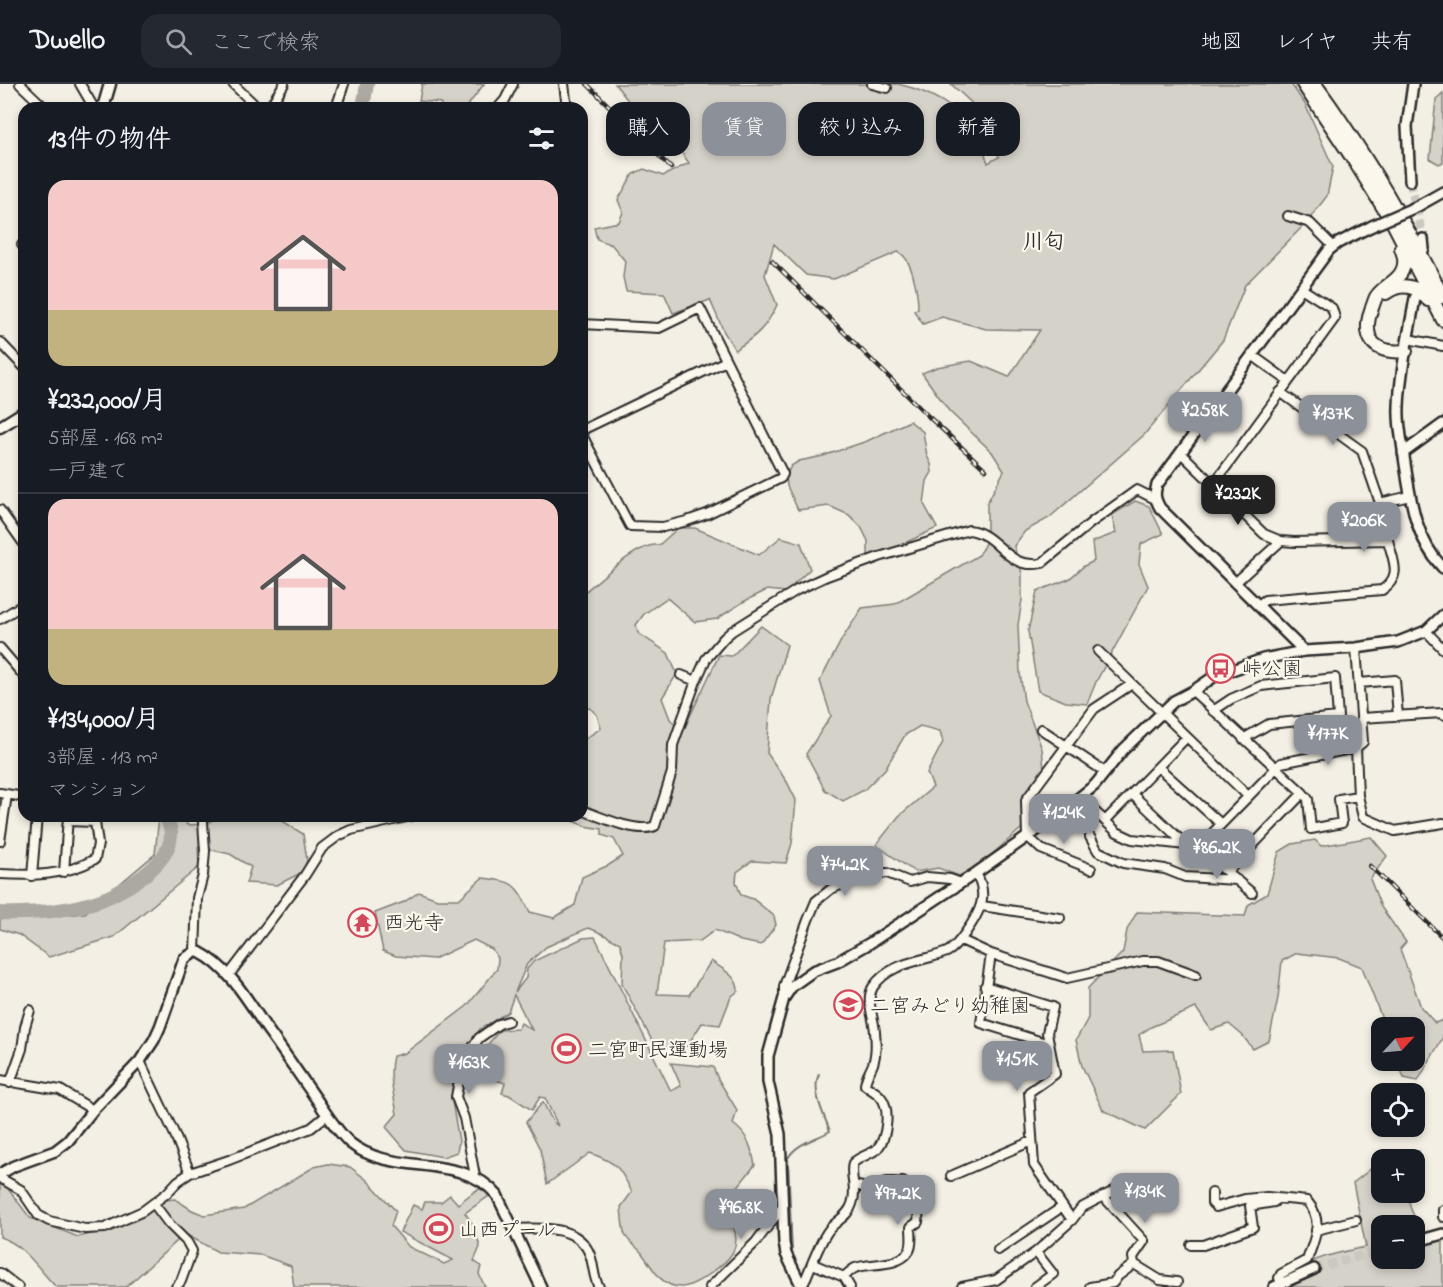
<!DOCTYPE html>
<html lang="ja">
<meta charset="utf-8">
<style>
:root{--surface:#171b24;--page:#242831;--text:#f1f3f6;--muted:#9ea1a6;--line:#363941;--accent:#8c9099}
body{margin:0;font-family:"Indie Flower","Klee One",sans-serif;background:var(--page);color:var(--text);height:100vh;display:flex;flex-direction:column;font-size:22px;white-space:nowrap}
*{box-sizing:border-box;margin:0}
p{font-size:20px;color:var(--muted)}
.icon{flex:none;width:33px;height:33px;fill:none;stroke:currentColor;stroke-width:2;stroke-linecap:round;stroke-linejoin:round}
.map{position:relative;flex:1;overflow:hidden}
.details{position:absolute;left:18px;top:18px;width:570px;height:720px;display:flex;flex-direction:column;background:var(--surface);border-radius:18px;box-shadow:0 3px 9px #0003}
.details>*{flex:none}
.guide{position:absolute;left:606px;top:18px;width:570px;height:54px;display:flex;gap:12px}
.needle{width:39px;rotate:64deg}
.fabs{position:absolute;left:1371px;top:933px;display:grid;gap:12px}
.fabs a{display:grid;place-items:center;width:54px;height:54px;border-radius:12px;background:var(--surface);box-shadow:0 3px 9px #0003;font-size:30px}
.price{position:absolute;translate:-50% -51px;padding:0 14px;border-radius:12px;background:var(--accent);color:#fff;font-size:20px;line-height:39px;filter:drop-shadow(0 2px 3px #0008)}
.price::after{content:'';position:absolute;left:50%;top:36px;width:18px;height:14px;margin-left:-9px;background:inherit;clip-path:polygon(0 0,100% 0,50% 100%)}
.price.on{background:#222;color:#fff}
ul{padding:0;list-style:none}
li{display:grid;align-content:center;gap:12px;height:318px;padding:0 30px}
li+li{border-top:2px solid var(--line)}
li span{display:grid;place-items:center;height:186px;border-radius:18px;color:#555}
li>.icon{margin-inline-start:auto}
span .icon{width:108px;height:108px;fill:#fffc;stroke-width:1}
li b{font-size:26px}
h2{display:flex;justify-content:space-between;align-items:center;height:72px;padding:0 30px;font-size:26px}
.pill{padding:0 21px;border-radius:18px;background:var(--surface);box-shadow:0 3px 9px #0003;font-size:21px;line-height:54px}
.pill.on{background:var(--accent);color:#fff}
header{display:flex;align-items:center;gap:36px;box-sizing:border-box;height:84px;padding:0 30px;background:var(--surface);border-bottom:2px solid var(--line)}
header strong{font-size:28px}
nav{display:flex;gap:33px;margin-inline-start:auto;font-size:21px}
.search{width:420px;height:54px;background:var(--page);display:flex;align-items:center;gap:15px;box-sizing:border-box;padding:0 21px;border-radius:18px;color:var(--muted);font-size:22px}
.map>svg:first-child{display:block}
.green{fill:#d5d2c9;stroke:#807e7a;stroke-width:1.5;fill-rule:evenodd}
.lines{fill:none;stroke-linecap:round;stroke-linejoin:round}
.stream{stroke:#787772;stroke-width:2}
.river{stroke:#aca9a2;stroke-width:14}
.tertiary-tunnel{stroke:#cbc8bf;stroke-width:9;stroke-dasharray:9 4.5;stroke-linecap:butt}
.minor-casing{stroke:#2b2b2b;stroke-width:12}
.tertiary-casing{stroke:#2b2b2b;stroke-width:14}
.secondary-casing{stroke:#2b2b2b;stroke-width:15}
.trunk-casing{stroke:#2b2b2b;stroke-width:16}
.minor{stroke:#fbf7ec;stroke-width:8}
.tertiary{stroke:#fbf7ec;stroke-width:9}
.secondary{stroke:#fbf7ec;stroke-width:10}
.trunk{stroke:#fbf7ec;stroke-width:12}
.rail-casing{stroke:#2b2b2b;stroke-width:4.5}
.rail{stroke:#fbf7ec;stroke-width:2;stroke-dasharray:7;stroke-linecap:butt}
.tertiary-bridge-casing{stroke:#2b2b2b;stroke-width:14;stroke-linecap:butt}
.tertiary-bridge{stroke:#fbf7ec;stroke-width:9}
.labels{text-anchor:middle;stroke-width:4.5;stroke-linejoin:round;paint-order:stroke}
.poi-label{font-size:20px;fill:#2b2b2b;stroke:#fbf7ec;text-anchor:start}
.neighbourhood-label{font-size:21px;font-weight:bold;fill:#2b2b2b;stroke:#fbf7ec}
</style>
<header>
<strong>Dwello</strong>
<div class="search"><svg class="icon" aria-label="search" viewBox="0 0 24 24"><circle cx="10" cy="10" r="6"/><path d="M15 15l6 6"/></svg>ここで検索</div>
<nav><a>地図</a><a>レイヤ</a><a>共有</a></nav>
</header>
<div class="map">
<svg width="1443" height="1203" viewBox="0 0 1443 1203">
<rect width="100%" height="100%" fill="#f3efe4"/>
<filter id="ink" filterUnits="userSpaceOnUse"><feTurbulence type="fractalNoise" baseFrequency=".0167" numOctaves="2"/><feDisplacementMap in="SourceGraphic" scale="12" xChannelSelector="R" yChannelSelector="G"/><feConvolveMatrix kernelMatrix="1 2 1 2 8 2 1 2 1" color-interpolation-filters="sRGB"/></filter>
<g filter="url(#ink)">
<path class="green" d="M422,0H484L466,24H441V19L419,17Z
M615,0H898C927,7 953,19 973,44C980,53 984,68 988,79L999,73L978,25L951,0H1291L1305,20L1333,83L1327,112L1307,138L1245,201L1223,256L1144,351L1049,434L1025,447L1014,462L1022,489V516L1018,541L1020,589L1024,617L1042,665L1044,685L1021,716L1022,744L981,780L959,792L938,784L915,788L876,761L899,732L933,703L927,689L943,658L940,647L920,642L905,651L885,685L864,706L843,717L825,706L806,670L831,632L820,597L842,555L862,524L895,520L979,471L987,455V419L1004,387L992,368L949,327L922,289L937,283L971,277L1009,293L1040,246L986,245L942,233L923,240L914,227L918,224C918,209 912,173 898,168L834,195L806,191L774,160L765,191L777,221C766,244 756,252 735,266L724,248L710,216L673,229L664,209L626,207L623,193L625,177L612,161L597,155L594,143L619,138L623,128L618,116L633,90L644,85L663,92L689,79L675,60L644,37Z
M1443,9V78L1439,80L1430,75L1436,15Z
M910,337L923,348L927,372L931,380L932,388L927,397L924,420L937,444L868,476V457L861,443L849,431L829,422L798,426L787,402L786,392L791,382L799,377L823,372L867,357Z
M1135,417L1149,422L1163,450L1141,460L1139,480L1148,502L1096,598L1087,620L1066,618L1038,607L1028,547L1037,507L1069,495L1084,482L1094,477L1092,458L1116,449L1112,431Z
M678,444H695L759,471L781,453L801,459L810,485L786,508L767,506L743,518L717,535L695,538L667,514L644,530L636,541L638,549L668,569L677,590L662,614L670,635L683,647L719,571L732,572L761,542L787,561L771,615L767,669L787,698L796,716L792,759L786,779L752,777L737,788L736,798L741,811L753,815L774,832L776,841L761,861L741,857L715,846L700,857L664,859L657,910L689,911L711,877C722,885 738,892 738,907L731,913L720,941L702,939L687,962L656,964L622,900L623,870L620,859C608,854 600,847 588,844L546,863L527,880L515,908L526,894L527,885L534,877L583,854L595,853L671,1007L681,1002L671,979L713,983L718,995L737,1026L733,1040C748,1050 752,1066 755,1081L736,1105L729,1132C745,1163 732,1174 707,1192C700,1196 690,1203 681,1203C660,1203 652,1182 641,1168C637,1163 628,1157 625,1151C622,1143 622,1131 621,1123L632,1108C619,1082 617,1079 590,1069L547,1100L540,1065L526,1038L543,1018L553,1038L558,1042L545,1014L540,1013L532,1026L509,1011L502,1009L505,999L487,993L474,983L473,978L500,946L518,945L521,939L532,946L514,911L508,928L480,945L457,982L451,1012L459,1057L457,1068L443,1073L406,1066L386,1043L397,1030C394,1011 388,992 393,972L405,969L467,922L497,885L498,874L492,865L474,856L434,875L396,872L383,867L375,829L404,818L419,808L437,815H459L482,794C515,798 515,798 530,828L554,834L575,821L582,793L609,781L623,772L614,755L602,751V745L585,742L560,732H582V657L601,644L597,631L590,624L582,625V510C599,497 638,458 659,461Z
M159,732H183L187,741L206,740L219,732H275L303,750L307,776L303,788L277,801L246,799L251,783L230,770L198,763L199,783L114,853L49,873L19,851L0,845V831L25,835L85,829L155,770Z
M1371,753L1387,772L1370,795L1381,823L1406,858L1400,865L1421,923L1435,939L1443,936V953L1418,997L1404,994L1398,977L1414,976V944L1385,943L1362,883L1339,874L1297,869L1282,877L1278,914L1269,957L1253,965L1242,951L1229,940L1211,946L1196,924L1151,943L1139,951L1143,967L1173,966L1181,1010L1145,1046L1103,1026L1082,982L1076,956L1088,934V904L1123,868L1127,846L1137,828L1245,832L1248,821L1267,810L1279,768L1292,760L1315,756L1321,762Z
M1419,1067L1415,1088L1414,1076H1382L1389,1070Z
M1382,1076V1108L1410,1109C1406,1124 1418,1139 1427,1150L1443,1146V1203H1282C1294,1176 1341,1168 1366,1163L1353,1099ZM1382,1142H1414V1174H1382Z
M328,1080L350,1083L367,1096L396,1127L391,1142L409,1163L444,1180L453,1176L400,1148L413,1121L422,1125L425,1118H441L450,1111L458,1120L475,1107L482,1104L489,1112L465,1129L474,1142L480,1163L474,1177L481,1182L479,1190L485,1203H294L291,1182L261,1171L218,1168L185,1150L126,1203H56C38,1185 25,1161 0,1153V1101L3,1098L30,1134L78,1153L118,1144L152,1117L175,1115L192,1126L204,1131L244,1125L314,1083Z"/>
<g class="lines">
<path class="stream" d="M792,1170L788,1074C796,1059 817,1055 830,1047C824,1031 811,1007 819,990"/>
<path class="river" d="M363,24L367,0
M0,829C29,830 64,827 92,819C118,812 172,781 171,749C171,743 167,737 165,732"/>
<path class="tertiary-tunnel" d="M1410,97L1423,155
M1314,1185L1382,1166"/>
<defs>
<path id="minor" d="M20,0L45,24
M80,0L94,24
M233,0L258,24
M564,0L567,24
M872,0L887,4
M269,24L284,0
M336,24L344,0
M498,24L505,16L513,0
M1288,132L1310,139L1333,162
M22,161L24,159
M582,240L659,244L700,224L783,390L781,394L707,430L687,437L663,443L630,442L582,351
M1408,255L1443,262
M0,258L24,283
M1252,271L1288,297
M582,346L726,277
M1181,369L1264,450L1281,457L1294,458L1388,456L1380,419L1362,367L1280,308
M1213,401L1335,234L1332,224L1301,204
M1380,419L1410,412
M0,426L24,460
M1235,499L1281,457
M1258,521L1265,516L1382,506C1403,491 1393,478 1388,456
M0,535L24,520
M1426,547L1443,565
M0,564L24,592
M1098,567L1248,712
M681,591L696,597
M1359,599L1395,596L1398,632
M1193,607L1303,709L1308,715L1311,745L1342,739L1339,715L1358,712L1356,664
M1213,627L1231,615L1261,602L1335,594L1338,633L1269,640L1243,655
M1361,634L1442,629L1443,631
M1041,645L1105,688
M1158,683L1221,740
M0,709L24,713
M1132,710L1185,760
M1358,712L1363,733L1395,747L1443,739
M1080,714L1117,748L1132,755L1186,761L1198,764L1252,809
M582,726C600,733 638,750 655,742L672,688L673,661L696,597L706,575L724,554L732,547L797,506L827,492L879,473L969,446C1000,450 1006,487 1042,479L1092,438L1137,406L1155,415
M1105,737L1187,653
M1090,753L1098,767L1123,779L1165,785L1185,793L1237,796
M0,757L7,711
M1198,764L1281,679L1356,664L1363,658L1356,564
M1091,785L1041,765L1027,752L1026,716L1094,625L1132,600
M64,788L68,733
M1227,788L1303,709
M0,790C33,792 65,792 95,775L98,760L95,738L68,737
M32,792L37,732
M982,822L1060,834
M961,856L991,870L1067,894L1143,877H1158L1196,891
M195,868L197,814L203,791L205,767L203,738
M991,870L981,939L1049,960
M229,891L305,791L322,764L338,752L351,746L411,732
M985,902L1053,923L1047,949L1055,990L1029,1008L1034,1081L1072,1136
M784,914V902L808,836L816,817L831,805L867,790L887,789L910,798L927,793L950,795L961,799
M140,977L175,1051L190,1089
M0,996L60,1006L93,1026
M10,999L22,965L25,943L30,926
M475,1092L464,1034L456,1013L458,1002L465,975L479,954L499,940L508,937
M951,1092L1032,1057
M0,1094L21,1106L38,1131L49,1137L85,1145L105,1144L143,1127L167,1109L178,1097L190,1089L229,1076L311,1044L327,1031
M1212,1109V1119L1216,1123L1245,1115L1267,1113L1307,1117C1324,1137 1315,1154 1307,1176L1281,1190L1279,1194L1281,1199
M1103,1112L1144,1157L1133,1173L1134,1180L1160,1196L1177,1198
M154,1120L169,1140L187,1158L192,1167L181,1197L176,1203
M1443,1126V1133
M514,1145C539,1144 579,1140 590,1171C594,1181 593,1194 599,1203
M1316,1146L1356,1136
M1191,1161H1203L1253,1143L1250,1122L1274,1118L1275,1114
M998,1166L1062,1123
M813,1180L844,1193L850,1203
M0,1189L18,1203
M844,1193C847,1190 851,1186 855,1184C870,1178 898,1184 909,1167C913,1161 911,1150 911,1143L918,1138C920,1122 914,1109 903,1098H887L866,1104L855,1101
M710,1203L756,1158L783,1122
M802,1203C810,1186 818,1161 828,1147C835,1137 848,1133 852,1120C858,1103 849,1093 853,1079C860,1072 870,1071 877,1065C887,1054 891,1024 880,1012C876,1008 870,1005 865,1001C866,992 870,988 873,980C876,971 876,957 875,948C874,933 865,916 873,903C891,877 922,878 947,868C955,864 961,855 966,848C980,828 989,812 976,789
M962,1203L996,1196L1036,1168L1072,1136L1081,1124L1133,1097
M1035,1203L1053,1190L1036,1168
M1090,1203L1113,1199L1118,1192L1134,1180"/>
<path id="tertiary" d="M1410,97L1407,42L1413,0
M1418,122L1443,108
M1423,155L1424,165
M1415,214C1409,250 1400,287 1399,323C1398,340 1402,357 1404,373C1410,412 1414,454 1443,484
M1403,369L1443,340
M1304,567L1160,424C1155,415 1154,410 1157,401L1329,166L1338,159L1372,142
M0,1090L14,1082L55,1067L68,1057L93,1026L140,977L154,956L160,943L184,875L195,868H199C230,884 248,917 267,945C284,968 300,992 317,1016C327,1031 337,1047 350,1059C392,1093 461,1068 497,1111L541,1203
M1414,1158L1443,1150
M802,1203L786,1170L784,1159L780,1050L768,998V972L784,914L792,902L813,887L837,878L870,859L976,789L1054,734L1095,701L1123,666L1174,617L1193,607L1215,592L1263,575L1304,567L1356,564L1398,558L1426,547L1443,531
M1274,1203L1314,1185"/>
<path id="secondary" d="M103,24L110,0
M0,343L24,328"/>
<path id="trunk" d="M1303,0L1357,81L1394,141L1443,236
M1315,0C1364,67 1406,139 1443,213
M1401,164C1404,172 1406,179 1402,187C1397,198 1383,202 1376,213C1374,217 1373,222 1371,226C1361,257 1376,270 1406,267
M1386,209C1401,198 1417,201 1428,216"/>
</defs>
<use href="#minor" class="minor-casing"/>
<use href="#tertiary" class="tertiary-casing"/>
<use href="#secondary" class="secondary-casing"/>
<use href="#trunk" class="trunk-casing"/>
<use href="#minor" class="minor"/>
<use href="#tertiary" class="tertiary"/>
<use href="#secondary" class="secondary"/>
<use href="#trunk" class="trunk"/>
<defs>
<path id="rail" d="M587,0L671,84
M772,177L929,333L986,386
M1370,782L1443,854"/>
</defs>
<use href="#rail" class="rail-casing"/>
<use href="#rail" class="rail"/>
<defs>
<path id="tertiary-bridge" d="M1372,142L1418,122"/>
</defs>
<use href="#tertiary-bridge" class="tertiary-bridge-casing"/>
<use href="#tertiary-bridge" class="tertiary-bridge"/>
</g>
</g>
<defs>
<symbol id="bus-ring" viewBox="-11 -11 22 22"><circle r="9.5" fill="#fbf7ec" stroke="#d1495b" stroke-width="1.5"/><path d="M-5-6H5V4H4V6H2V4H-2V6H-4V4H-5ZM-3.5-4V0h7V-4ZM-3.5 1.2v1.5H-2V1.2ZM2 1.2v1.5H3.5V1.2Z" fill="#d1495b"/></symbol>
<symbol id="temple-ring" viewBox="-11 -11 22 22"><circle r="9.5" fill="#fbf7ec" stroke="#d1495b" stroke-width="1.5"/><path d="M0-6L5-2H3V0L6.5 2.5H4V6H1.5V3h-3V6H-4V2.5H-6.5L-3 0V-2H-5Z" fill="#d1495b"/></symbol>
<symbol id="school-ring" viewBox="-11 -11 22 22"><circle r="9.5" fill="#fbf7ec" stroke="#d1495b" stroke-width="1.5"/><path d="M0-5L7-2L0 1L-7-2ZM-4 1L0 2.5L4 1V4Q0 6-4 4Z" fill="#d1495b"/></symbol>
<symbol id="stadium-ring" viewBox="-11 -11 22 22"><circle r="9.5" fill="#fbf7ec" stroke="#d1495b" stroke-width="1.5"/><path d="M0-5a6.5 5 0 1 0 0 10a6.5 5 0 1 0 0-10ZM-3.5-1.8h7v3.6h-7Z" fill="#d1495b"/></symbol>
</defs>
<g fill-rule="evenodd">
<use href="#bus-ring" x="1204" y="568" width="33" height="33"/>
<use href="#temple-ring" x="346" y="822" width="33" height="33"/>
<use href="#school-ring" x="832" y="904" width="33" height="33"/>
<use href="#stadium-ring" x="550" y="948" width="33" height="33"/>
<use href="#stadium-ring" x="422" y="1128" width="33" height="33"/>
</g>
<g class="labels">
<g class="poi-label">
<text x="1242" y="591">峠公園</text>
<text x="384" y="845">西光寺</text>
<text x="870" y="928">二宮みどり幼稚園</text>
<text x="588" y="972">二宮町民運動場</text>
<text x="459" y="1152">山西プール</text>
</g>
<g class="neighbourhood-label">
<text x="1044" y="164">川匂</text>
</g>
</g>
</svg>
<div class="fabs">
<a><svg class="needle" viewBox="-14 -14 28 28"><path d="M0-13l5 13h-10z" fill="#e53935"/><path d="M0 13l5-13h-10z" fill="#9ea1a6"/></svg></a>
<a><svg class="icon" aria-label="locate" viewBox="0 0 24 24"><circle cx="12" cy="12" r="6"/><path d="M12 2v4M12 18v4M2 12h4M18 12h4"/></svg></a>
<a>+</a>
<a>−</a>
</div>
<b class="price" style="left:1205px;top:359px">¥258K</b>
<b class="price" style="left:1333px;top:362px">¥137K</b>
<b class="price on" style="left:1238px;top:442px">¥232K</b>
<b class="price" style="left:1364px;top:469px">¥206K</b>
<b class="price" style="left:1328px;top:682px">¥177K</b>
<b class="price" style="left:1064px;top:761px">¥124K</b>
<b class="price" style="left:1217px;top:796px">¥86.2K</b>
<b class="price" style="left:845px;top:813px">¥74.2K</b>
<b class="price" style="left:1017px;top:1008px">¥151K</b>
<b class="price" style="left:469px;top:1011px">¥163K</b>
<b class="price" style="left:1145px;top:1140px">¥134K</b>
<b class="price" style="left:898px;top:1142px">¥97.2K</b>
<b class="price" style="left:741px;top:1156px">¥96.8K</b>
<div class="guide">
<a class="pill">購入</a>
<a class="pill on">賃貸</a>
<a class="pill">絞り込み</a>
<a class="pill">新着</a>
</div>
<section class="details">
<h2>13件の物件<svg class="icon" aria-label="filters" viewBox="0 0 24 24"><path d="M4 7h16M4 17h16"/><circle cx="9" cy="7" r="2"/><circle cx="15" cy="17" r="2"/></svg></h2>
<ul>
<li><span style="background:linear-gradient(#f6c9c9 70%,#c2b280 0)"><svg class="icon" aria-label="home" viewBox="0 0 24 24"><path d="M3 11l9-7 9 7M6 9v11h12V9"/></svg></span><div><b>¥232,000/月</b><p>5部屋 · 168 m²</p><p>一戸建て</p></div></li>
<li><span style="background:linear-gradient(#f6c9c9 70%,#c2b280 0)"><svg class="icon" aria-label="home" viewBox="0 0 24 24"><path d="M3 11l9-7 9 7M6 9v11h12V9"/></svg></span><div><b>¥134,000/月</b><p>3部屋 · 113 m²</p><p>マンション</p></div></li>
</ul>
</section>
</div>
